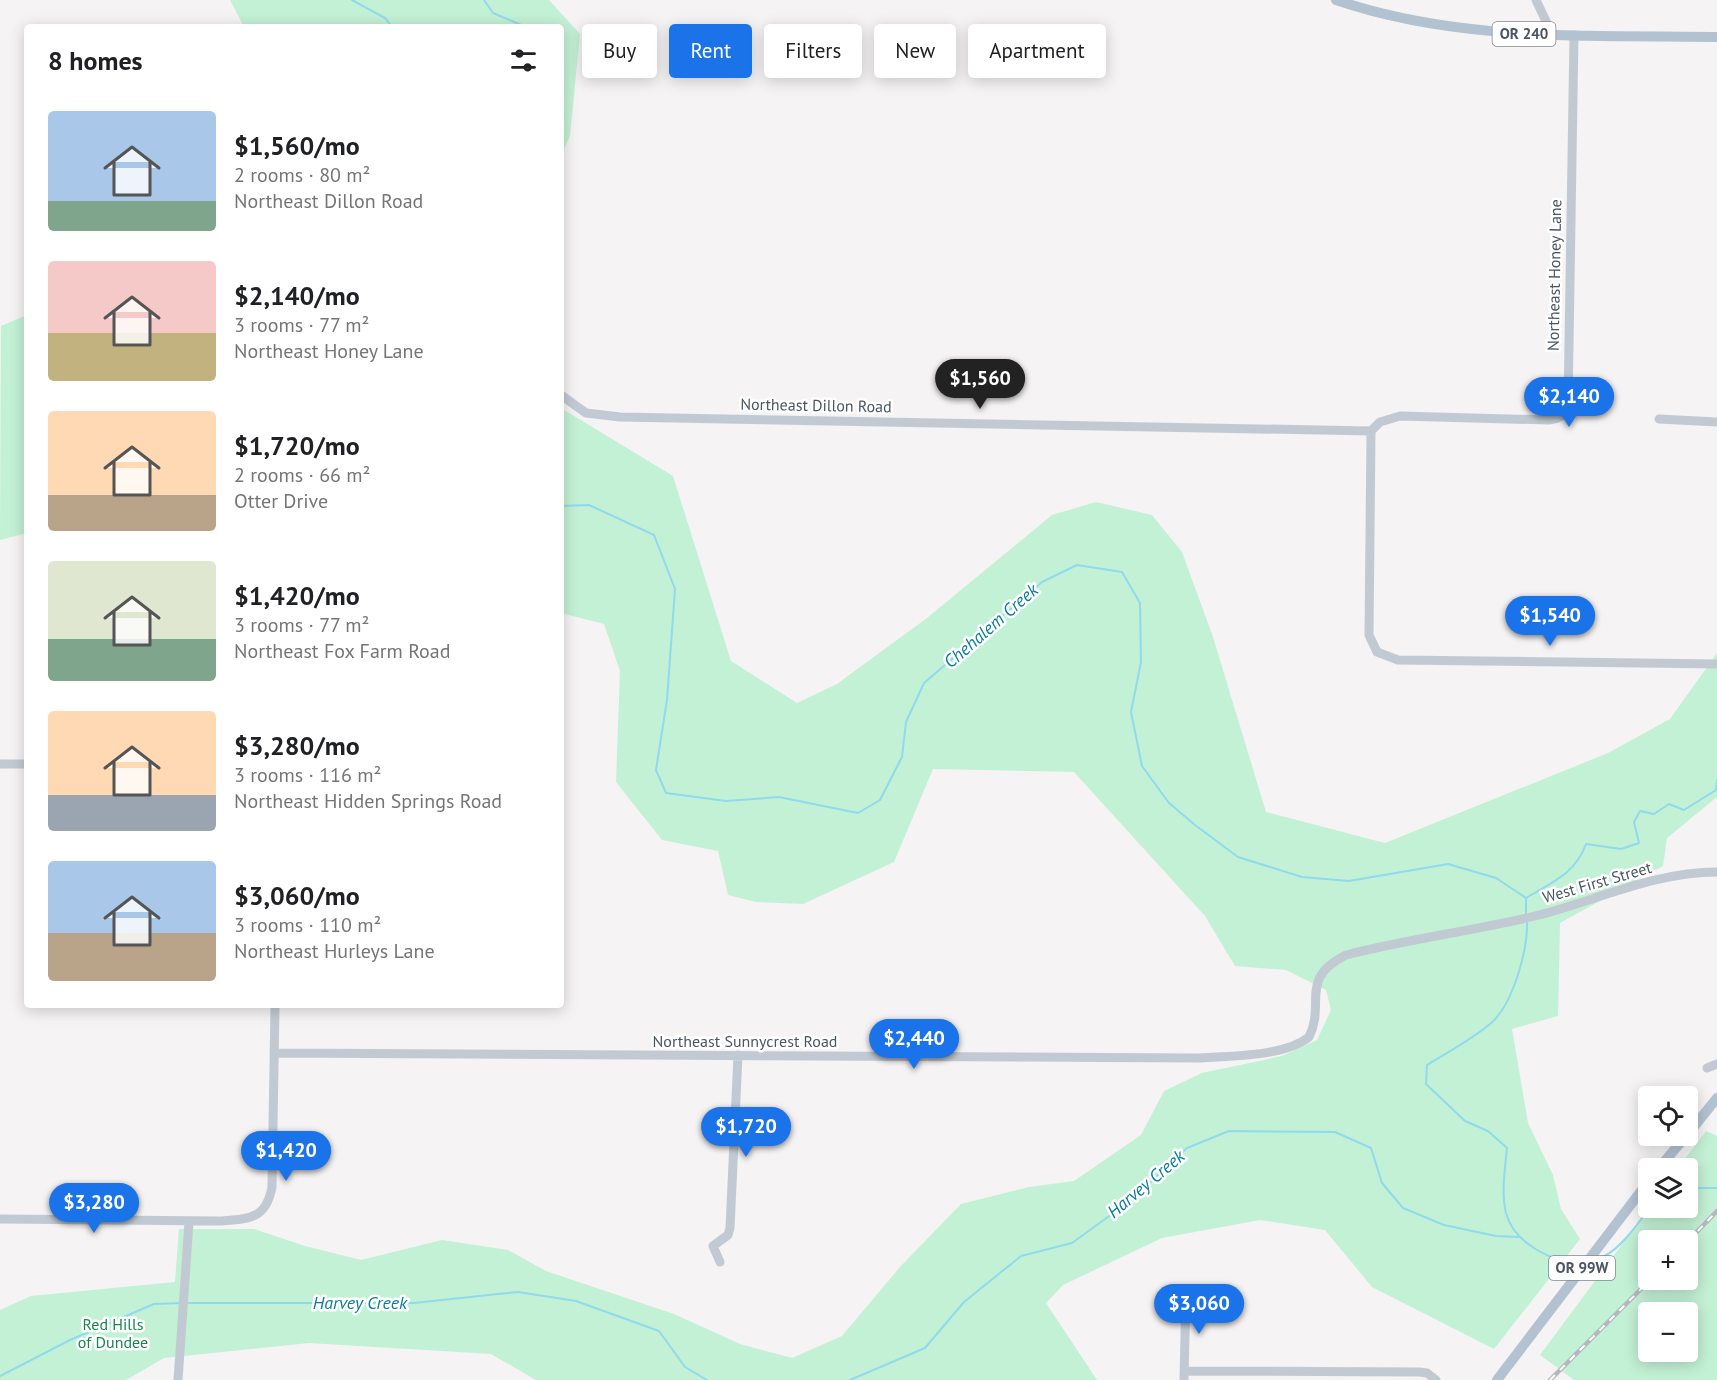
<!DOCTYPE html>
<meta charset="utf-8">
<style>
:root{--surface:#fff;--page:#f2f2f2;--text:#202124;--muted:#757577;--accent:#1a73e8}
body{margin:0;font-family:"PT Sans",sans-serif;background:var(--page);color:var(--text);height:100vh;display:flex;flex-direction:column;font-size:22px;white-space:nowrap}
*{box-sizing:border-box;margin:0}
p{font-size:20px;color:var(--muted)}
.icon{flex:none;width:33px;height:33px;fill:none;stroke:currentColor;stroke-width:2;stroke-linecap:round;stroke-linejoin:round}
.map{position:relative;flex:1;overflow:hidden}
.details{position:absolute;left:24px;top:24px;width:540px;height:984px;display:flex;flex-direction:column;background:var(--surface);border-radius:6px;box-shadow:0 3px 15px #0003}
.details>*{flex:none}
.banner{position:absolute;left:582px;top:24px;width:570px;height:54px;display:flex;gap:12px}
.tools{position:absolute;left:1638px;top:1086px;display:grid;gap:12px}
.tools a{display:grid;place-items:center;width:60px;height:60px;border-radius:6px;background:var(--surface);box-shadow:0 3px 15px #0003;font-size:30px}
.price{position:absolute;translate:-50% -51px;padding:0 14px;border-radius:21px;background:var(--accent);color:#fff;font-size:20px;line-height:39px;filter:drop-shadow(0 2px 3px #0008)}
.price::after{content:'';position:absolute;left:50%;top:36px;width:18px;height:14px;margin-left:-9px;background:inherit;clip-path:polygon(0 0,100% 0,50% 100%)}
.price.selected{background:#222;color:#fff}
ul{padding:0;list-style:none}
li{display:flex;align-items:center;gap:18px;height:150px;padding:0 24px}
li span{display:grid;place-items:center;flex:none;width:168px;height:120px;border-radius:6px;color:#555}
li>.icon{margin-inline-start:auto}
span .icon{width:72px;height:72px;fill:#fffc;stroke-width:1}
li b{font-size:26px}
h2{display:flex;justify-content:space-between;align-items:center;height:72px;padding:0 24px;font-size:26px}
.pill{padding:0 21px;border-radius:6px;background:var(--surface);box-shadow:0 3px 15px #0003;font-size:21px;line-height:54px}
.pill.selected{background:var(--accent);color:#fff}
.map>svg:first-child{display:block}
.green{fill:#c3f1d5;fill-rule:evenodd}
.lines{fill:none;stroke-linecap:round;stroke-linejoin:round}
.stream{stroke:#90daee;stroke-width:2}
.minor{stroke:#c1cad2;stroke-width:9}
.major{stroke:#b3c2d1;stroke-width:10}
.rail-casing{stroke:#b5b8bd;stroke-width:4.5}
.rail{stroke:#fff;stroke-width:2;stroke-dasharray:7;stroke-linecap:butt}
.labels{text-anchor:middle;stroke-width:5;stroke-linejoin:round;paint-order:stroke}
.shield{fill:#fff;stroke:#808990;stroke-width:1.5}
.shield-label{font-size:15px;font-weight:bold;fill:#4a5661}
.street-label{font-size:16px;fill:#4a5661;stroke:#fff}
.park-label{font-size:16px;fill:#17864f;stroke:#fff}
.water-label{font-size:18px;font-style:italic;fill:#0c7c9b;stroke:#fff}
</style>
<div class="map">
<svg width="1717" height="1380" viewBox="0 0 1717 1380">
<rect width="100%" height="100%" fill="#f5f3f3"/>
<path class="green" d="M230,0H549L580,34L570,136L561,156V27H244Z
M27,315V533L0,540L1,326Z
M561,408L673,476L731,661L797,703L837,684L927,618L1052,515L1096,502L1152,515L1182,552L1213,637L1266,812L1385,843L1608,753L1670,719L1717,653V797L1667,838L1663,866L1560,923L1558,1016L1512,1029L1528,1123L1553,1175L1561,1209L1580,1239L1494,1349L1372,1287L1325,1230L1260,1220L1162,1238L1063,1285L1046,1303L1097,1380H536L491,1354L309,1343L164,1358L126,1380H0V1310L31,1296L175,1282L179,1229H254L305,1246L361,1260L442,1240L508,1250L546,1271L674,1314L740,1344L792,1358L842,1336L900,1267L961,1204L1029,1187L1074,1181L1141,1135L1164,1091L1202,1073L1282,1056L1317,1040L1331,1010L1326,990L1286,970L1235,966L1205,916L1074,772L933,769L894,862L803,904L756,902L728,895L718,851L662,840L616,782L620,671L604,624L561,613Z
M1706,1131L1717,1136V1380H1574L1540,1355L1649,1208H1688V1168H1678ZM1688,1240V1280H1648V1240ZM1688,1312V1352H1648V1312Z"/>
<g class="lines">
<path class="stream" d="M352,0L385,18L392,27
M484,0L493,13L526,27
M561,506L589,505L654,535L675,589L667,700L656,770L666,793L726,801L779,797L858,813L880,800L902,757L906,722L924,683L1042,582L1077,565L1122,572L1140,603L1141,662L1131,712L1142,766L1169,803L1195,825L1238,857L1302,877L1349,881L1448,864L1496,878L1526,898
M1526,898V916
M1526,898C1551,883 1576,873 1586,844L1621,849L1639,843L1634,822L1640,811L1654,814L1669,804L1684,810L1716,790L1717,780
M1527,921C1528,950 1513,1005 1490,1024C1471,1040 1448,1052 1427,1065L1426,1084L1465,1121L1488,1131L1507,1148C1505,1170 1501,1192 1506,1213C1514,1243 1554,1265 1583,1261
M1688,1188H1717
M1595,1259C1615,1257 1638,1224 1649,1208
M188,1303H414L518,1292L576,1301L659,1331L685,1367L707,1380
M0,1376L70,1340L154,1304L182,1303
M850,1380L925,1348L964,1302L1021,1256L1072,1243L1130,1201L1187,1148L1229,1131L1335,1132L1371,1148L1382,1183L1403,1208L1444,1225L1496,1236L1519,1237"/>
<path class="minor" d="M1536,0L1552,34
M1574,35L1568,406C1564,416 1559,419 1549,420L1400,416L1380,422L1371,431L1369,635L1377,652L1398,660L1717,664
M561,395L586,413L620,417L1371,431
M1659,419L1717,422
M0,764H27
M275,1053L1197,1058C1228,1056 1284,1057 1309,1037C1326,1003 1298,979 1346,955C1408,939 1473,931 1535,916C1596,901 1653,872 1717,872
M1707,1068L1717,1064
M0,1219L219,1221C248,1219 266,1220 272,1187L275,1005
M720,1262L713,1246L728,1235L730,1228L738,1055
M1185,1371L1419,1372L1427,1373L1436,1380
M178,1380L189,1222
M1184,1380L1186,1291"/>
<path class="major" d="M1336,0C1459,42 1589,35 1717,37
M1688,1134L1717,1098
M1659,1168L1686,1136
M1497,1380L1648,1182"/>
<defs>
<path id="rail" d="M1688,1241L1717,1211
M1550,1380L1650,1280"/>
</defs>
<use href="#rail" class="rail-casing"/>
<use href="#rail" class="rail"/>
</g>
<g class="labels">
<g class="shield">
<rect x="1492.5" y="22" width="63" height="24" rx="4.5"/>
<rect x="1549" y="1256" width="66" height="24" rx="4.5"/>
</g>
<g class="shield-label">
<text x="1524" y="39">OR 240</text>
<text x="1582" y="1273">OR 99W</text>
</g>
<g class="street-label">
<text transform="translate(1554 275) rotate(-89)" y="6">Northeast Honey Lane</text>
<text transform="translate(816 405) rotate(1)" y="6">Northeast Dillon Road</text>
<text transform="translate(1597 882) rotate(-16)" y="6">West First Street</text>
<text x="745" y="1047">Northeast Sunnycrest Road</text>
</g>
<g class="park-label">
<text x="113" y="1330">Red Hills<tspan x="113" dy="18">of Dundee</tspan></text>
</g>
<g class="water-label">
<text transform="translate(991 626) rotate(-41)" y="6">Chehalem Creek</text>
<text transform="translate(1146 1184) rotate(-40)" y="6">Harvey Creek</text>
<text x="360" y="1309">Harvey Creek</text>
</g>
</g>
</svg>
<div class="tools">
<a><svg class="icon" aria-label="locate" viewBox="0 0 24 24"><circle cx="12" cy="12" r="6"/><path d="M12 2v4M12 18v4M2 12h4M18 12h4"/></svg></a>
<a><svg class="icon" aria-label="layers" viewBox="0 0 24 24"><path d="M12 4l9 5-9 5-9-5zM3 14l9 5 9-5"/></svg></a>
<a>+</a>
<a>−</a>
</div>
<b class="price selected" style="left:980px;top:410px">$1,560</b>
<b class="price" style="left:1569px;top:428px">$2,140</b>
<b class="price" style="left:1550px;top:647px">$1,540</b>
<b class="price" style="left:914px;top:1070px">$2,440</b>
<b class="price" style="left:746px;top:1158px">$1,720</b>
<b class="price" style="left:286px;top:1182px">$1,420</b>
<b class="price" style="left:94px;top:1234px">$3,280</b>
<b class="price" style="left:1199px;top:1335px">$3,060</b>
<div class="banner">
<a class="pill">Buy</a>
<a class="pill selected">Rent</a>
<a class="pill">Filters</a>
<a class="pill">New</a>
<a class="pill">Apartment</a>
</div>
<section class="details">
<h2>8 homes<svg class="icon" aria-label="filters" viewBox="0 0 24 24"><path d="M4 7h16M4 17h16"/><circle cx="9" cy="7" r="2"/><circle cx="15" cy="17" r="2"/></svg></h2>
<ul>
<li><span style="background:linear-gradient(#a9c7e8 75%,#7fa58c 0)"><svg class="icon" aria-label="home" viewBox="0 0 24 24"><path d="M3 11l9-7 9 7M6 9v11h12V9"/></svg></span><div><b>$1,560/mo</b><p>2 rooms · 80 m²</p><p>Northeast Dillon Road</p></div></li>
<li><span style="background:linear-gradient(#f6c9c9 60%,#c2b280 0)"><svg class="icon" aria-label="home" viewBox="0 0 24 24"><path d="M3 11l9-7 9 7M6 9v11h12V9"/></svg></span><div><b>$2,140/mo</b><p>3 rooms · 77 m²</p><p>Northeast Honey Lane</p></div></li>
<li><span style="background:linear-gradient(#ffd9b3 70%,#b9a48a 0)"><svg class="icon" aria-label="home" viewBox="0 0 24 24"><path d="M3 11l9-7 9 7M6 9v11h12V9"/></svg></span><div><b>$1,720/mo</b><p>2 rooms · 66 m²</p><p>Otter Drive</p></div></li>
<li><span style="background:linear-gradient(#dfe7d0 65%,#7fa58c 0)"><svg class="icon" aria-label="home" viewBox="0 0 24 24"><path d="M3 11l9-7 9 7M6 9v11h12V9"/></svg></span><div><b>$1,420/mo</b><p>3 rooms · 77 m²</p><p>Northeast Fox Farm Road</p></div></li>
<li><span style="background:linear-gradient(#ffd9b3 70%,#9aa5b1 0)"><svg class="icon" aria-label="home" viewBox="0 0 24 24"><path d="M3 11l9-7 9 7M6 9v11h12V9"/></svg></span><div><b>$3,280/mo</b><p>3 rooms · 116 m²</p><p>Northeast Hidden Springs Road</p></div></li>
<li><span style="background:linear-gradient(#a9c7e8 60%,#b9a48a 0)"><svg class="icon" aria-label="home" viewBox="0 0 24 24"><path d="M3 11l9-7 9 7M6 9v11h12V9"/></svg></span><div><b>$3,060/mo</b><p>3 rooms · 110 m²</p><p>Northeast Hurleys Lane</p></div></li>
</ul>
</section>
</div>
